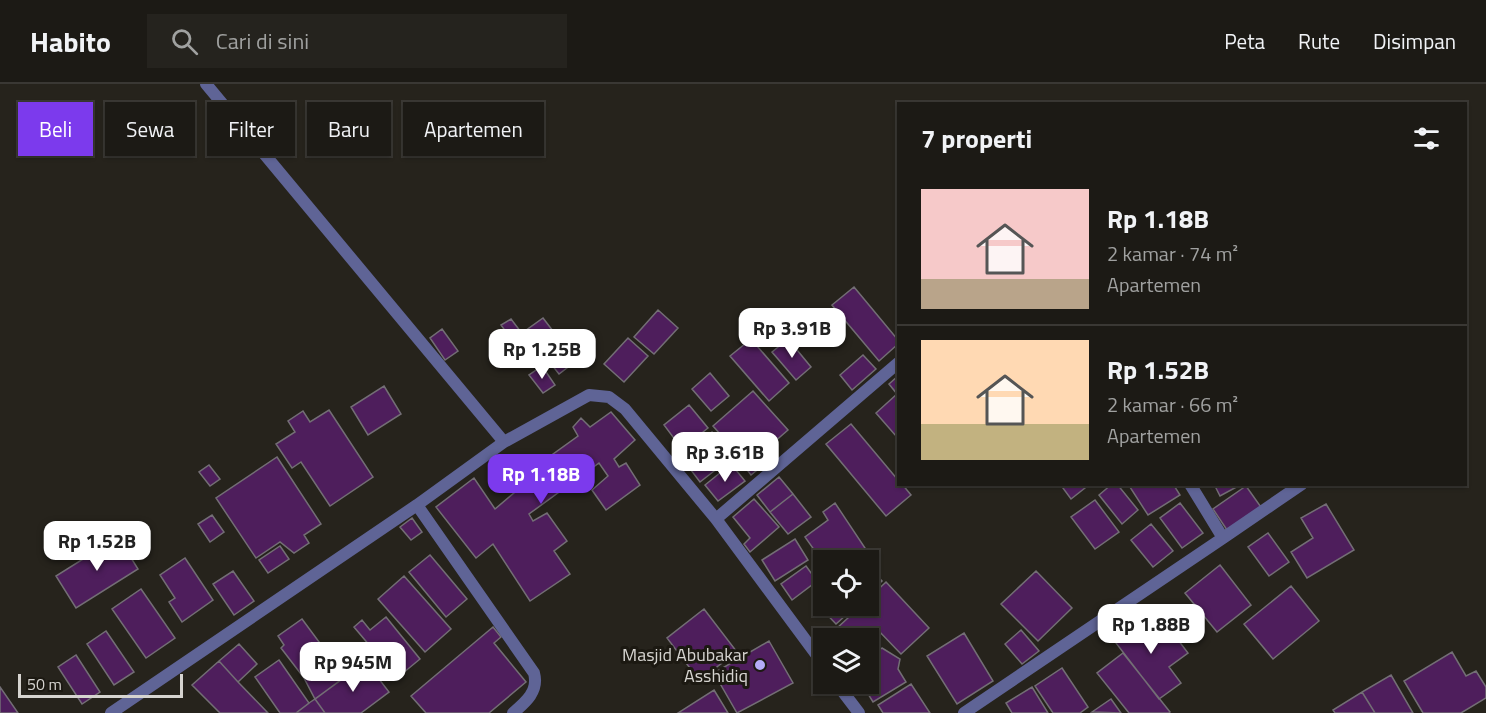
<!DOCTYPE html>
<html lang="id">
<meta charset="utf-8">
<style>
:root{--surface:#1c1a15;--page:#25231e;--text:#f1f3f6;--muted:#a0a1a0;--line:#3a3834;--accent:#7c3aed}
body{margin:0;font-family:"Titillium Web",sans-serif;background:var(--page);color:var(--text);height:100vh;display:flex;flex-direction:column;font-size:22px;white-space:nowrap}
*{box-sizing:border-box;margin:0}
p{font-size:20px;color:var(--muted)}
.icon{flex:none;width:33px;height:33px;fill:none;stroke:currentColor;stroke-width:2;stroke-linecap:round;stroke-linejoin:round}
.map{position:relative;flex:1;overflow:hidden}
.sheet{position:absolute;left:897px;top:18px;width:570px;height:384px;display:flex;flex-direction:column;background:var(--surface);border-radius:0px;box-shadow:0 2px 4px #0004,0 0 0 2px var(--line)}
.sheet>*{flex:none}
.hud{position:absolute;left:18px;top:18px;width:570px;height:54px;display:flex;gap:12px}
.buttons{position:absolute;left:813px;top:466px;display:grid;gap:12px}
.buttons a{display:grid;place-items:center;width:66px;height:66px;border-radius:0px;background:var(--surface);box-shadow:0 2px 4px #0004,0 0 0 2px var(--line);font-size:30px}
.scale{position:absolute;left:18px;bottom:15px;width:165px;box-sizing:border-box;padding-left:6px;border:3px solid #d6d4d0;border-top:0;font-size:16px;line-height:21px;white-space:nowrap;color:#d6d4d0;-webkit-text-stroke:4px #1c1912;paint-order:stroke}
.price{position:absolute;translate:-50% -51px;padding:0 14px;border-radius:12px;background:#fff;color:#222;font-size:20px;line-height:39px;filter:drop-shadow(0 2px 3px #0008)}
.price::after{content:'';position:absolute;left:50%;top:36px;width:18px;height:14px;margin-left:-9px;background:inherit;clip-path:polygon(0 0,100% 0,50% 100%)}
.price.active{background:var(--accent);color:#fff}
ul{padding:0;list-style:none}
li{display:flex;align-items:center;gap:18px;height:150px;padding:0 24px}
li+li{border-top:2px solid var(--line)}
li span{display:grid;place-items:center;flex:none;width:168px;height:120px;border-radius:0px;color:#555}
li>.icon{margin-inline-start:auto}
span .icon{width:72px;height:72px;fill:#fffc;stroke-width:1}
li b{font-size:26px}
h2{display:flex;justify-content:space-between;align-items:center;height:72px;padding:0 24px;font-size:26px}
.pill{padding:0 21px;border-radius:0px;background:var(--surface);box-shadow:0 2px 4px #0004,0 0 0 2px var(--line);font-size:21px;line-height:54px}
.pill.active{background:var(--accent);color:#fff}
header{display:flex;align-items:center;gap:36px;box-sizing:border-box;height:84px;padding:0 30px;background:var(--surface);border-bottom:2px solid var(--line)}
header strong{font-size:28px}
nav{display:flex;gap:33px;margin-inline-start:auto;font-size:21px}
.search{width:420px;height:54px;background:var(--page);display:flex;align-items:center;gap:15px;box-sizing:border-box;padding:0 21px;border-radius:0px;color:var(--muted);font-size:22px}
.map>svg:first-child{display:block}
.building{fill:#4e1e5c;stroke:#736e75;stroke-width:1.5}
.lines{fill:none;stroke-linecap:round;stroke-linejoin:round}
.minor{stroke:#5f6496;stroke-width:12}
.poi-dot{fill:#b5acf8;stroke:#1c1912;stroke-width:2}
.labels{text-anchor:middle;stroke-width:6;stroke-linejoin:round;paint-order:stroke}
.poi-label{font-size:18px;fill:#d6d4d0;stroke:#1c1912;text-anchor:end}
</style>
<header>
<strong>Habito</strong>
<div class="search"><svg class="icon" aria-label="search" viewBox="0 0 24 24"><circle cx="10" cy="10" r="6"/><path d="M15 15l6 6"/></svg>Cari di sini</div>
<nav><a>Peta</a><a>Rute</a><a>Disimpan</a></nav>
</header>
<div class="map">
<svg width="1486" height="629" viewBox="0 0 1486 629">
<rect width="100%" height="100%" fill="#26231c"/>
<path class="building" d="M854,203L898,256V260L879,277L832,221Z
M658,226L678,244L654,270L634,253Z
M543,234L576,277L559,290L525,247Z
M511,235L524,252L514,259L501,241Z
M442,245L458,267L445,276L430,254Z
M628,254L648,272L624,298L604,280Z
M751,255L789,299L769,317L730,272Z
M788,255L811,283L796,296L772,268Z
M863,271L876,285L852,306L840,291Z
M542,282L555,301L543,309L529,291Z
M710,289L729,312L711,327L692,305Z
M898,292V350L896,352L876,329L897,310L889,300Z
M384,302L401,330L368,351L351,323Z
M753,307L788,346L765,366L750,350L729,360L713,342Z
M689,321L708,344L682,365L664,341Z
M329,326L373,393L330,422L301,378L292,384L276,360L295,348L288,337L303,327L310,338Z
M611,328L635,356L614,375L619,383L626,379L640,401L606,426L592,406L608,392L599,379L529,430L533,437L547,429L567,457L554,467L570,490L530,517L493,460L476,474L436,423L474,394L495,425L528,397L524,391L578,352L573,343L581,334L590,343Z
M851,340L898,396V400H902L911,411L886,432L826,360Z
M712,348L732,373L700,398L681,373Z
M747,353L767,378L751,391L732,366Z
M277,373L321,440L304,451L309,459L294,469L280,458L256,474L216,414Z
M731,380L745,397L718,417L705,401Z
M209,381L220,395L210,402L199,388Z
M779,393L793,410L770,428L757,411Z
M1060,400H1090L1071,415Z
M1112,400H1117L1138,426L1122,440L1099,411Z
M1128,400H1163L1165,403L1173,400L1180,411L1148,431Z
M1214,400H1242L1220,412Z
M1246,402L1263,426L1229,449L1213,425Z
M793,410L811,433L788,450L770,428Z
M754,415L779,443L750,468L744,460L750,454L733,433Z
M1095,416L1119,448L1095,465L1071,433Z
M835,419L865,464L846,477H824V480L805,453L828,436L823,428Z
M1180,419L1203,449L1182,464L1160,434Z
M1326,420L1354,466L1307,494L1291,468L1313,454L1301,434Z
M212,431L224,448L210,458L198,440Z
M412,434L422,448L411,456L400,443Z
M1151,440L1173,467L1153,483L1131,456Z
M1268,449L1289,478L1269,492L1248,463Z
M118,453L138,485L76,524L56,492Z
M795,455L808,476L775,497L762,476Z
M280,462L289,475L268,489L259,476Z
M430,471L467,515L446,533L409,488Z
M185,474L213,516L182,538L169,518L175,514L160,491Z
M1220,481L1251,521L1217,548L1185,509Z
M806,482L817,497L792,516L781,500Z
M868,483L882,497L868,510Z
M233,487L254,517L234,531L213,500Z
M1036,487L1072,524L1038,557L1001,520Z
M404,492L451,545L425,568L378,515Z
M886,498L929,544L901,570L876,544L864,555H846L836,545L861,522H868V515Z
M1291,502L1319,537L1273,575L1244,540Z
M141,505L175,554L146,574L112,525Z
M824,514V522H856L836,540L817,520Z
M704,525L737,568L699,596L667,554Z
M386,533L420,575L397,594L354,543L362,536L370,546Z
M1125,533L1143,557L1166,540L1188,569L1169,583L1181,599L1159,615L1106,546Z
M302,535L331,574L304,594L281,564L284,561L278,552Z
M493,543L501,553L494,559L526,598L489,629H426L411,612Z
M1021,546L1039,567L1022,580L1005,560Z
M106,547L134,588L114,601L87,560Z
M964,549L993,597L957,620L927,572Z
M769,557L793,599L737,629L714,589Z
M239,560L257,580L238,598L219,577Z
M882,564L900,575L898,585L906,598L873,618L862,600H868V572Z
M1452,568L1466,592L1476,587L1486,603V614L1461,629H1423L1404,597Z
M1123,569L1170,628L1169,629H1129L1097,589Z
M335,570L350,589L315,615L304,594Z
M76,571L100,608L82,620L58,583Z
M279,576L309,619L296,629H280L255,593Z
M219,577L238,598L268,629H220L192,601Z
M366,578L389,608L361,629H325L315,615Z
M1062,584L1088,623L1080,629H1053L1035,602Z
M1391,591L1413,629H1375L1362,608Z
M911,600L930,629H883L878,621Z
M0,603L18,629H0Z
M1032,603L1048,629H1012L1006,619Z
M714,606L728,629H678Z
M1362,608L1375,629H1335L1333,626Z
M315,615L325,629H296L309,619Z
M1111,615L1121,629L1092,628Z"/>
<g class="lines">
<path class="minor" d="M206,0L504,358
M417,421L534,589C539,607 526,618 513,629
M716,435L898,279
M1223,454L1302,400
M837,600L859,629
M111,629L417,421L504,358L589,311L609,313L625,325L716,435L824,581
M964,629L1223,454L1190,400"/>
</g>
<circle class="poi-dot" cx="760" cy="581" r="6"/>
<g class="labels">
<g class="poi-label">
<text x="748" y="577">Masjid Abubakar<tspan x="748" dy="21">Asshidiq</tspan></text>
</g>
</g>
</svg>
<div class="buttons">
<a><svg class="icon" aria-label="locate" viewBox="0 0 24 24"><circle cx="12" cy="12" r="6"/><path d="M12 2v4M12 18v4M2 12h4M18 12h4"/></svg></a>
<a><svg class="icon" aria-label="layers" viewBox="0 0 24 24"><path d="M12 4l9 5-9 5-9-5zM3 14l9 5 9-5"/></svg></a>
</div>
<div class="scale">50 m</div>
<b class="price" style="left:792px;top:275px">Rp 3.91B</b>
<b class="price" style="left:542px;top:296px">Rp 1.25B</b>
<b class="price" style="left:725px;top:399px">Rp 3.61B</b>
<b class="price active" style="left:541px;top:421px">Rp 1.18B</b>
<b class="price" style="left:97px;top:488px">Rp 1.52B</b>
<b class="price" style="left:1151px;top:571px">Rp 1.88B</b>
<b class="price" style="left:353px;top:609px">Rp 945M</b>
<div class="hud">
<a class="pill active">Beli</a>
<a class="pill">Sewa</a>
<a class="pill">Filter</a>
<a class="pill">Baru</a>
<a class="pill">Apartemen</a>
</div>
<section class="sheet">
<h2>7 properti<svg class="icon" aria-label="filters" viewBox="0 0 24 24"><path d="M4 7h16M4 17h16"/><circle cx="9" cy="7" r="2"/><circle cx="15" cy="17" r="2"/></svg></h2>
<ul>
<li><span style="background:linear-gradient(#f6c9c9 75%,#b9a48a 0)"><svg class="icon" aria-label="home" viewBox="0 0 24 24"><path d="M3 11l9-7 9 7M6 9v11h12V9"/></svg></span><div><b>Rp 1.18B</b><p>2 kamar · 74 m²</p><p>Apartemen</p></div></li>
<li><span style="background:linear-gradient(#ffd9b3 70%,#c2b280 0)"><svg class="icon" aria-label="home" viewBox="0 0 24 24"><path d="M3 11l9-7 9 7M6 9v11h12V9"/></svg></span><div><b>Rp 1.52B</b><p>2 kamar · 66 m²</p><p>Apartemen</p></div></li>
</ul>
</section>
</div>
